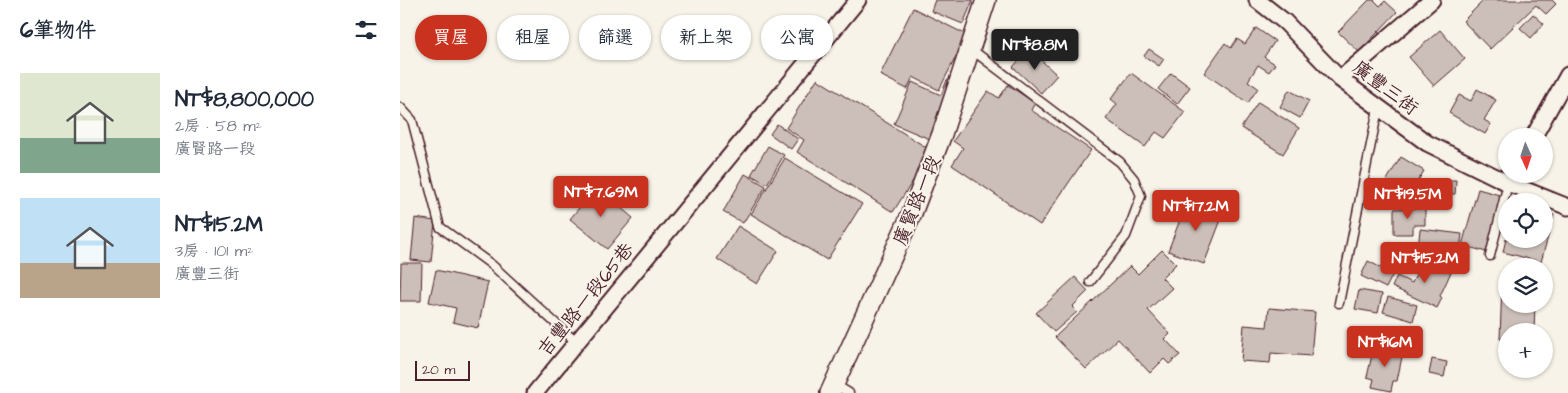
<!DOCTYPE html>
<html lang="zh-TW">
<meta charset="utf-8">
<style>
:root{--surface:#fff;--page:#f6f6f7;--text:#1f2937;--muted:#747a83;--accent:#c8321e}
body{margin:0;font-family:"Architects Daughter","LXGW WenKai TC",sans-serif;background:var(--page);color:var(--text);height:100vh;display:flex;flex-direction:column;font-size:19px;white-space:nowrap}
*{box-sizing:border-box;margin:0}
p{font-size:16px;color:var(--muted)}
.icon{flex:none;width:28px;height:28px;fill:none;stroke:currentColor;stroke-width:2;stroke-linecap:round;stroke-linejoin:round}
.map{position:relative;flex:1;overflow:hidden}
.details{display:flex;flex-direction:column;background:var(--surface);width:400px}
.details>*{flex:none}
.top-card{position:absolute;left:15px;top:15px;width:475px;height:45px;display:flex;gap:10px}
.needle{width:32px;rotate:177deg}
.fabs{position:absolute;left:1098px;top:128px;display:grid;gap:10px}
.fabs a{display:grid;place-items:center;width:55px;height:55px;border-radius:50%;background:var(--surface);box-shadow:0 1px 4px #0004;font-size:25px}
.scale{position:absolute;left:15px;bottom:12px;width:55px;box-sizing:border-box;padding-left:5px;border:2px solid #4a1f2b;border-top:0;font-size:14px;line-height:18px;white-space:nowrap;color:#4a1f2b;-webkit-text-stroke:4px #f7f3e8;paint-order:stroke}
.price{position:absolute;translate:-50% -42px;padding:0 11px;border-radius:5px;background:var(--accent);color:#fff;font-size:16px;line-height:32px;filter:drop-shadow(0 1px 2px #0008)}
.price::after{content:'';position:absolute;left:50%;top:30px;width:15px;height:11px;margin-left:-8px;background:inherit;clip-path:polygon(0 0,100% 0,50% 100%)}
.price.on{background:#222;color:#fff}
ul{padding:0;list-style:none}
li{display:flex;align-items:center;gap:15px;height:125px;padding:0 20px}
li span{display:grid;place-items:center;flex:none;width:140px;height:100px;border-radius:0px;color:#555}
li>.icon{margin-inline-start:auto}
span .icon{width:60px;height:60px;fill:#fffc;stroke-width:1}
li b{font-size:21px}
h2{display:flex;justify-content:space-between;align-items:center;height:60px;padding:0 20px;font-size:21px}
.tag{padding:0 18px;border-radius:22px;background:var(--surface);box-shadow:0 1px 4px #0004;font-size:18px;line-height:45px}
.tag.on{background:var(--accent);color:#fff}
main{display:flex;flex:1;min-height:0}
.map>svg:first-child{display:block}
.building{fill:#ccbfb9;stroke:#4a1f2b}
.lines{fill:none;stroke-linecap:round;stroke-linejoin:round}
.service-casing{stroke:#4a1f2b;stroke-width:11}
.minor-casing{stroke:#4a1f2b;stroke-width:19}
.tertiary-casing{stroke:#4a1f2b;stroke-width:22}
.service{stroke:#f7f3e8;stroke-width:8}
.minor{stroke:#f7f3e8;stroke-width:15}
.tertiary{stroke:#f7f3e8;stroke-width:19}
.labels{text-anchor:middle;stroke-width:4;stroke-linejoin:round;paint-order:stroke}
.street-label{font-size:19px;fill:#4a1f2b;stroke:#f7f3e8}
</style>
<main>
<section class="details">
<h2>6筆物件<svg class="icon" aria-label="filters" viewBox="0 0 24 24"><path d="M4 7h16M4 17h16"/><circle cx="9" cy="7" r="2"/><circle cx="15" cy="17" r="2"/></svg></h2>
<ul>
<li><span style="background:linear-gradient(#dfe7d0 65%,#7fa58c 0)"><svg class="icon" aria-label="home" viewBox="0 0 24 24"><path d="M3 11l9-7 9 7M6 9v11h12V9"/></svg></span><div><b>NT$8,800,000</b><p>2房 · 58 m²</p><p>廣賢路一段</p></div></li>
<li><span style="background:linear-gradient(#bfe0f5 65%,#b9a48a 0)"><svg class="icon" aria-label="home" viewBox="0 0 24 24"><path d="M3 11l9-7 9 7M6 9v11h12V9"/></svg></span><div><b>NT$15.2M</b><p>3房 · 101 m²</p><p>廣豐三街</p></div></li>
</ul>
</section>
<div class="map">
<svg width="1168" height="393" viewBox="0 0 1168 393">
<rect width="100%" height="100%" fill="#f7f3e8"/>
<filter id="ink" filterUnits="userSpaceOnUse"><feTurbulence type="fractalNoise" baseFrequency=".02" numOctaves="2"/><feDisplacementMap in="SourceGraphic" scale="10" xChannelSelector="R" yChannelSelector="G"/><feConvolveMatrix kernelMatrix="1 2 1 2 8 2 1 2 1" color-interpolation-filters="sRGB"/></filter>
<g filter="url(#ink)">
<path class="building" d="M535,0H573L563,24L531,11Z
M969,0H974L980,6L985,1L997,12L959,52L938,32Z
M1084,0H1152L1156,4L1146,14L1136,5L1090,49L1063,21Z
M513,8L567,35L539,90L513,77L507,89L480,75Z
M1133,14L1144,24L1131,38L1120,28Z
M856,28L875,41L864,57L875,64L869,72L858,65L848,81L858,88L848,103L804,73L825,43L831,48L837,39L845,44Z
M1040,30L1065,59L1034,86L1009,57Z
M629,49L657,75L641,93L613,67Z
M749,49L764,59L759,66L744,56Z
M731,73L785,112L765,138L756,132L745,147L706,119L717,104L711,99Z
M771,73L790,87L777,104L758,89Z
M417,79L532,151L493,212L397,152L404,140L386,128Z
M547,80L556,84L532,140L494,124L512,82L541,95Z
M608,85L635,103L631,110L691,150L640,225L552,165L563,148L553,141L588,91L599,98Z
M1077,89L1096,100L1084,120L1091,124L1085,134L1049,113L1059,95L1071,101Z
M889,90L909,101L900,118L880,107Z
M858,102L899,128L883,154L841,128Z
M377,124L398,139L391,149L370,134Z
M368,146L384,155L367,184L351,175Z
M1001,157L1024,171L1003,204L980,191Z
M385,158L462,204L427,260L351,214Z
M345,174L366,186L343,223L323,212Z
M1037,180H1056L1055,194H1037Z
M196,187L233,218L207,249L170,219Z
M1078,189L1103,196L1086,252L1062,245Z
M788,199L824,212L804,264L768,251Z
M1025,208V225H1013V234H994V209Z
M1144,213L1154,215L1141,262L1103,252L1106,239H1144Z
M15,218L35,221L31,262L11,260Z
M338,226L378,251L357,284L317,259Z
M1020,229L1062,234L1059,255L1018,250Z
M762,250L776,264L762,278L772,288L748,310L770,334L765,339L780,355L769,364L764,359L750,373L718,339L686,369L655,337L730,266L738,274Z
M1023,259L1051,272L1040,296L1042,298L1037,308L992,287L997,276L1012,283Z
M968,261L993,274L986,288L961,276Z
M1,263H22L21,301H0Z
M36,270L88,282L78,328L53,322L56,308L29,302Z
M675,277L688,291L672,307L677,312L654,332L636,313Z
M1102,283H1106V304H1140L1135,305L1134,331H1106V339H1100Z
M959,290L982,294L978,313L955,309Z
M988,297L1017,305L1013,321L983,312Z
M869,308L915,312L911,356L871,353L870,363L841,361L844,325L867,327Z
M974,346L1003,352L997,381H993L991,391L972,387L974,379L967,377Z
M1032,359L1047,362L1044,377L1029,374Z"/>
<g class="lines">
<defs>
<path id="service" d="M571,49L720,162L734,179L741,196L726,236L690,282
M0,107L12,120L40,227L92,265L176,342
M1090,256L1108,183
M939,303L978,109
M434,384L449,393"/>
<path id="minor" d="M857,0L885,22L940,79L1027,143L1108,183L1168,207
M940,79L1032,0
M1134,136L1168,75
M135,393L458,0"/>
<path id="tertiary" d="M430,393L512,213L542,134L586,0"/>
</defs>
<use href="#service" class="service-casing"/>
<use href="#minor" class="minor-casing"/>
<use href="#tertiary" class="tertiary-casing"/>
<use href="#service" class="service"/>
<use href="#minor" class="minor"/>
<use href="#tertiary" class="tertiary"/>
</g>
</g>
<g class="labels">
<g class="street-label">
<text transform="translate(986 87) rotate(37)" y="7">廣豐三街</text>
<text transform="translate(516 200) rotate(-68)" y="7">廣賢路一段</text>
<text transform="translate(185 299) rotate(-51)" y="7">吉豐路一段65巷</text>
</g>
</g>
</svg>
<div class="fabs">
<a><svg class="needle" viewBox="-14 -14 28 28"><path d="M0-13l5 13h-10z" fill="#e53935"/><path d="M0 13l5-13h-10z" fill="#747a83"/></svg></a>
<a><svg class="icon" aria-label="locate" viewBox="0 0 24 24"><circle cx="12" cy="12" r="6"/><path d="M12 2v4M12 18v4M2 12h4M18 12h4"/></svg></a>
<a><svg class="icon" aria-label="layers" viewBox="0 0 24 24"><path d="M12 4l9 5-9 5-9-5zM3 14l9 5 9-5"/></svg></a>
<a>+</a>
</div>
<div class="scale">20 m</div>
<b class="price on" style="left:635px;top:71px">NT$8.8M</b>
<b class="price" style="left:201px;top:218px">NT$7.69M</b>
<b class="price" style="left:1008px;top:220px">NT$19.5M</b>
<b class="price" style="left:796px;top:232px">NT$17.2M</b>
<b class="price" style="left:1025px;top:284px">NT$15.2M</b>
<b class="price" style="left:985px;top:368px">NT$16M</b>
<div class="top-card">
<a class="tag on">買屋</a>
<a class="tag">租屋</a>
<a class="tag">篩選</a>
<a class="tag">新上架</a>
<a class="tag">公寓</a>
</div>
</div>
</main>
